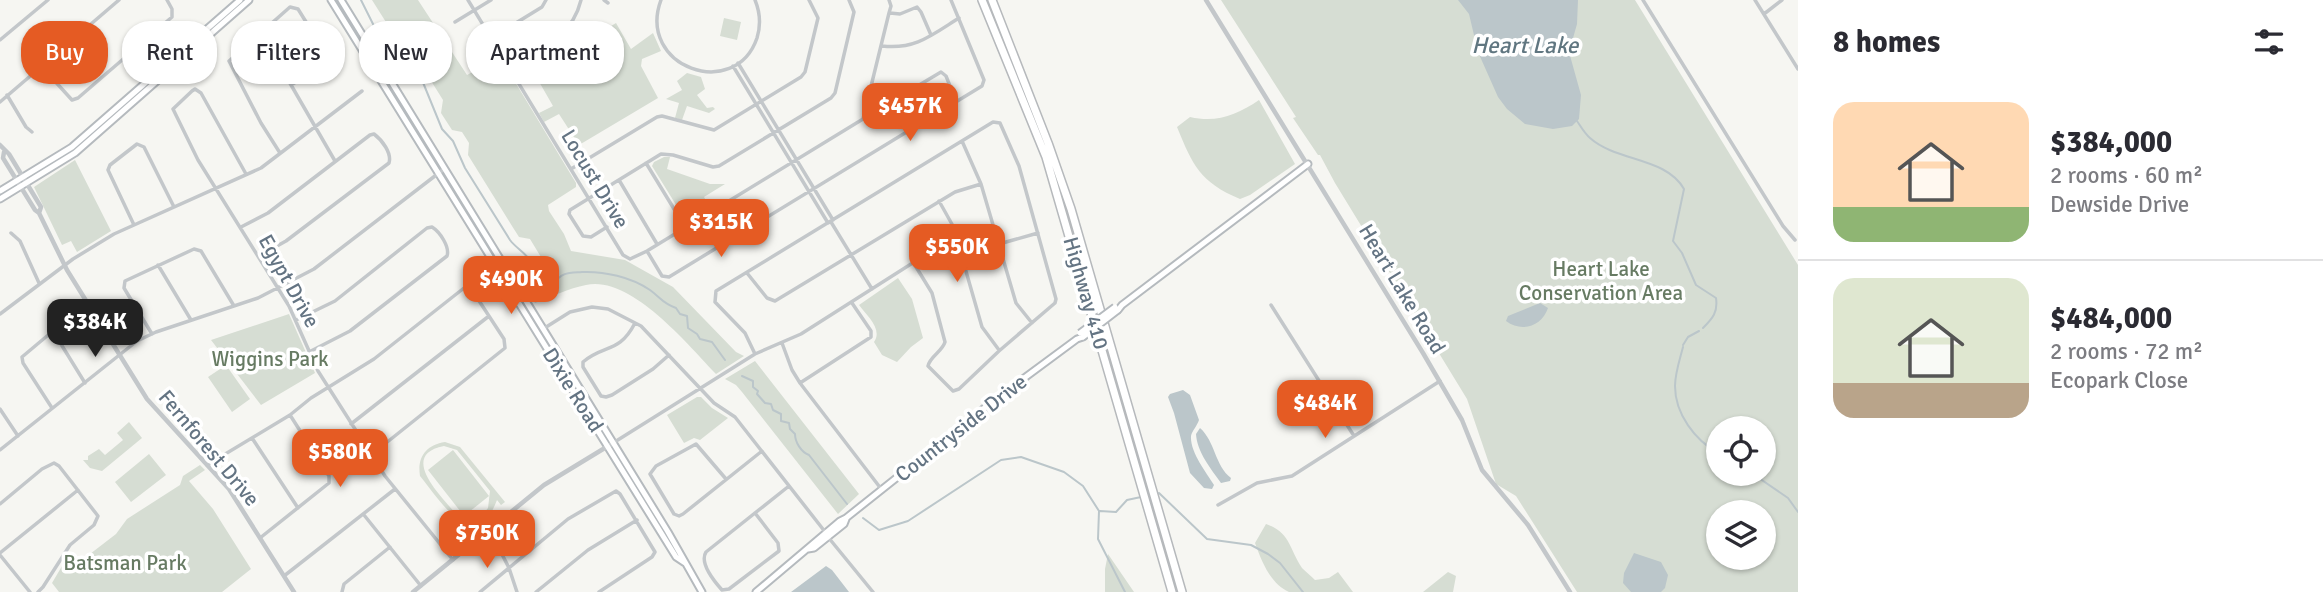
<!DOCTYPE html>
<meta charset="utf-8">
<style>
:root{--surface:#fff;--page:#f2f2f3;--text:#2b2b33;--muted:#7c7c81;--line:#e1e1e2;--accent:#e55b23}
body{margin:0;font-family:Signika,sans-serif;background:var(--page);color:var(--text);height:100vh;display:flex;flex-direction:column;font-size:26px;white-space:nowrap}
*{box-sizing:border-box;margin:0}
p{font-size:23px;color:var(--muted)}
.icon{flex:none;width:38px;height:38px;fill:none;stroke:currentColor;stroke-width:2;stroke-linecap:round;stroke-linejoin:round}
.map{position:relative;flex:1;overflow:hidden}
.panel{display:flex;flex-direction:column;background:var(--surface);width:525px}
.panel>*{flex:none}
.top-card{position:absolute;left:21px;top:21px;width:665px;height:63px;display:flex;gap:14px}
.controls{position:absolute;left:1706px;top:416px;display:grid;gap:14px}
.controls a{display:grid;place-items:center;width:70px;height:70px;border-radius:50%;background:var(--surface);box-shadow:0 2px 5px #0004;font-size:35px}
.price{position:absolute;translate:-50% -60px;padding:0 16px;border-radius:14px;background:var(--accent);color:#fff;font-size:23px;line-height:46px;filter:drop-shadow(0 2px 4px #0008)}
.price::after{content:'';position:absolute;left:50%;top:42px;width:21px;height:16px;margin-left:-10px;background:inherit;clip-path:polygon(0 0,100% 0,50% 100%)}
.price.selected{background:#222;color:#fff}
ul{padding:0;list-style:none}
li{display:flex;align-items:center;gap:21px;height:175px;padding:0 35px}
li+li{border-top:2px solid var(--line)}
li span{display:grid;place-items:center;flex:none;width:196px;height:140px;border-radius:21px;color:#555}
li>.icon{margin-inline-start:auto}
span .icon{width:84px;height:84px;fill:#fffc;stroke-width:1}
li b{font-size:30px}
h2{display:flex;justify-content:space-between;align-items:center;height:84px;padding:0 35px;font-size:30px}
.pill{padding:0 24px;border-radius:28px;background:var(--surface);box-shadow:0 2px 5px #0004;font-size:24px;line-height:63px}
.pill.selected{background:var(--accent);color:#fff}
main{display:flex;flex:1;min-height:0}
.map>svg:first-child{display:block}
.green{fill:#d6ddd3;fill-rule:evenodd}
.water{fill:#bbc6ca}
.lines{fill:none;stroke-linecap:round;stroke-linejoin:round}
.stream{stroke:#bbc6ca;stroke-width:2}
.secondary-casing{stroke:#b5babe;stroke-width:9}
.motorway-casing{stroke:#b6b9bc;stroke-width:10}
.minor{stroke:#c3c7ca;stroke-width:3.5}
.tertiary{stroke:#c3c7ca;stroke-width:4.5}
.secondary{stroke:#fff;stroke-width:5}
.motorway{stroke:#fff;stroke-width:7}
.secondary-bridge-casing{stroke:#b5babe;stroke-width:9;stroke-linecap:butt}
.secondary-bridge{stroke:#fff;stroke-width:5}
.labels{text-anchor:middle;stroke-width:7;stroke-linejoin:round;paint-order:stroke}
.street-label{font-size:21px;fill:#647483;stroke:#fff}
.park-label{font-size:21px;fill:#677b63;stroke:#fff}
.water-label{font-size:23px;font-style:italic;fill:#607680;stroke:#fff}
</style>
<main>
<div class="map">
<svg width="1798" height="592" viewBox="0 0 1798 592">
<rect width="100%" height="100%" fill="#f6f6f2"/>
<path class="green" d="M372,0H418L467,75L500,57L576,183V187L548,205L549,211L564,234L571,251L625,260L673,287L736,352L744,356L716,374C688,345 631,275 586,285C569,288 551,297 535,303L522,282L547,267L530,239L519,237L512,226L468,155L469,143L462,132L452,130L441,113L443,100L418,60L408,57Z
M1221,0H1635L1798,265V592H1577L1516,496L1496,484L1467,399L1335,183L1320,155H1318L1293,118L1296,117ZM1718,429H1764V474H1718ZM1718,513H1764V558H1718Z
M724,18L741,22L737,40L720,36Z
M616,23L631,49L653,33L661,51L642,59L641,66L658,98L579,145L559,114L544,122L539,113L553,106L534,73Z
M687,73L701,77L705,89L697,95L707,108L713,107L715,109L709,113L687,106L682,120L675,118L679,103L666,99L682,90L677,81Z
M1259,100L1295,164L1250,195L1240,199C1200,182 1193,166 1177,127L1190,117C1217,123 1237,115 1259,100Z
M664,157H670L667,169L710,184H725L704,197L710,208L686,221L652,166L654,162Z
M75,160L111,231L77,252L71,241L62,245L34,187Z
M898,278L912,299L923,338L911,347L897,362L882,355L874,342C883,329 867,316 859,305Z
M289,314L315,373L261,405L211,340Z
M755,361L859,494L838,514L742,392L736,385L725,379Z
M226,365L250,399L232,412L208,377Z
M697,397H701L712,408L728,418L700,440L694,438L684,443L667,415Z
M129,422L142,438L102,471L90,468L83,460H88V456L99,449L105,455L123,440L117,433Z
M445,442L460,447L505,502L501,505L497,500C475,559 439,499 420,476C417,457 426,445 445,442ZM444,446L457,450L490,491L488,508C480,519 470,522 457,515C443,498 397,455 444,446Z
M453,450L489,496L464,516L428,470Z
M149,454L166,475L131,502L115,482Z
M200,465L205,470L189,481L213,509L251,569L222,592H59L52,583L65,561L80,569L90,554L116,534L127,519L180,485L183,476Z
M1266,524C1291,533 1289,549 1302,568C1306,572 1311,576 1315,580L1329,578L1338,572L1353,592H1289C1270,583 1262,562 1255,543Z
M1108,554L1134,592H1105V569Z
M1448,572L1456,576L1453,592H1423Z"/>
<path class="water" d="M1458,0H1578L1577,24L1569,52L1581,95L1579,119L1572,126L1553,129L1525,124L1507,109L1498,97L1478,52L1469,14Z
M1540,303L1548,308C1542,326 1522,333 1506,321L1508,316Z
M1183,390L1190,395L1199,420C1197,426 1192,431 1191,436C1190,452 1206,472 1214,485L1212,489L1204,488L1190,473L1174,413L1168,397L1170,394Z
M1200,428C1215,441 1215,466 1231,478L1230,481L1221,483C1211,469 1197,452 1196,434Z
M1634,553L1661,562L1668,575L1665,588L1661,592H1631L1623,583L1624,573Z
M826,566L832,570L849,592H791Z"/>
<g class="lines">
<path class="stream" d="M361,0L374,26L390,50L422,80L442,129L453,141L465,168L510,240C515,247 524,252 528,258C533,267 538,275 545,284H554C561,272 569,273 582,272C604,271 631,277 650,290C661,298 662,303 676,308L680,314L687,316L688,328L697,334L700,339L712,342L725,360
M1577,121C1581,127 1585,134 1590,138C1617,162 1666,157 1684,189L1673,241L1682,253L1696,285L1716,298C1718,312 1713,318 1703,328
M1683,345L1688,337L1699,331
M1683,347C1680,359 1675,373 1675,386C1675,414 1695,440 1718,453
M742,376L753,381V387L758,391L757,394L765,403L771,404L773,410L781,414V421L789,423L790,429L795,434C795,442 801,452 809,455L847,504
M1753,474L1788,498L1798,512
M1159,493L1207,539L1251,545L1268,554L1280,563L1303,592
M1100,511L1116,512L1127,500L1141,497
M863,518L879,530L908,521L1001,460L1021,457L1064,472L1083,486L1099,511L1098,539L1125,592"/>
<defs>
<path id="secondary" d="M331,0L676,557L685,563
M341,0L668,532L702,592
M0,191L72,147L240,0
M0,199L75,153L249,0
M1118,310L1122,305L1308,164
M808,549L814,548L844,524L846,519
M756,592L840,521L846,518L992,402L1077,339L1083,337"/>
<path id="motorway" d="M982,0L1046,157L1172,592
M992,0L1048,143L1071,209L1182,592"/>
</defs>
<use href="#secondary" class="secondary-casing"/>
<use href="#motorway" class="motorway-casing"/>
<path class="minor" d="M468,0L623,255L630,259L647,251L863,119L889,13L891,6L889,0
M604,0L608,3
M661,0C636,67 735,102 757,38C761,25 760,12 755,0
M1643,0L1783,226L1795,240
M1755,0L1798,69
M890,13L900,14L917,7L921,12L931,35
M1764,14L1782,0
M455,22L491,0
M261,33L335,161
M0,40L48,0
M882,46C915,50 932,35 959,18
M472,50L542,7L546,0
M738,63L833,220
M733,66L828,223
M42,67L72,100L78,98L172,17V9L167,0
M509,67C540,49 572,38 581,0
M7,95L26,127L32,132
M0,102L119,0
M867,109H879L941,72L946,76L956,101
M962,141L981,184L1016,303L1032,323
M280,153L261,123L229,61L290,7L298,9L326,54L327,60L323,66L291,85
M646,163L685,227
M571,169L657,117L662,116L714,130L801,77L805,72L818,18L809,0
M246,174L201,93L195,89L192,91L173,109L198,160L289,306L318,371L385,476L453,560
M619,180L657,244
M939,201L953,226L982,327L999,350
M831,222L872,289
M134,225L108,170L110,165L137,144L144,147L174,207
M241,227L268,213L370,135L374,134C382,140 392,153 389,163L286,241L259,256
M607,227L591,237L583,236L569,214L570,210L661,154L673,155L713,167L719,166L831,98L835,93L854,12L849,0
M11,233L20,241L39,283
M999,244L1038,233
M647,251L662,276L669,277L982,86L984,80L951,0
M158,265L191,320
M747,273L767,298L775,301L955,192L981,184
M1271,305L1354,436
M0,314L73,259L114,234L261,168L362,91
M296,320L335,301L427,228L432,227C440,232 450,247 447,256L350,331L309,352
M635,323C619,354 604,344 583,362V367L601,396L606,397L612,395L653,369L669,355
M543,329L570,312L592,307L608,309L641,326L714,403L735,417L826,533
M152,334L124,288L125,281L194,249L201,251L234,306
M782,343L792,370L800,383L882,490
M755,354L745,333L715,302L716,291L993,122L1000,123L1019,166L1056,299L1055,303L999,351L959,389L953,391L928,366C930,356 942,352 945,342L932,293L913,262
M800,383L871,337V331L852,303
M52,408L23,363L22,357L47,336L53,334L56,336L85,383
M0,409L18,436
M351,424L489,316
M252,438L298,508
M613,443L755,354L801,334L933,250L958,243
M0,450L137,341L156,332L258,298L314,269L444,169
M207,465L290,415L311,398L374,359L464,288L470,287L504,339L505,348L371,455
M726,479L696,444L656,466L650,474L674,514L679,516L683,514L762,451
M0,504L42,469L54,463L59,466L98,516L94,525L70,545L43,587L38,592
M1218,505L1257,483L1292,476L1440,381
M755,513L778,543L779,551L729,589L722,590C714,581 699,563 706,552L789,486
M364,515L421,586
M490,531L509,568L517,592
M828,537L873,592
M260,538L329,483V476L290,415
M0,553L78,490
M0,555L30,592
M284,576L395,489
M342,592L344,584L390,547
M480,592L568,519L616,491L620,494L655,552L652,557L599,592
M536,592L588,550L637,520"/>
<path class="tertiary" d="M1206,0L1423,353L1462,420L1482,470L1528,525L1570,592
M0,145L9,154L41,207L39,213
M4,152L3,158L35,210L39,213L67,270L147,399L229,489L294,592
M413,592L544,485L613,443"/>
<use href="#secondary" class="secondary"/>
<use href="#motorway" class="motorway"/>
<defs>
<path id="secondary-bridge" d="M1080,333L1115,307
M1083,337L1118,310"/>
</defs>
<use href="#secondary-bridge" class="secondary-bridge-casing"/>
<use href="#secondary-bridge" class="secondary-bridge"/>
</g>
<g class="labels">
<g class="street-label">
<text transform="translate(595 179) rotate(59)" y="7">Locust Drive</text>
<text transform="translate(289 281) rotate(61)" y="7">Egypt Drive</text>
<text transform="translate(1402 289) rotate(59)" y="7">Heart Lake Road</text>
<text transform="translate(1086 293) rotate(74)" y="7">Highway 410</text>
<text transform="translate(573 390) rotate(58)" y="7">Dixie Road</text>
<text transform="translate(961 428) rotate(-38)" y="7">Countryside Drive</text>
<text transform="translate(209 448) rotate(50)" y="7">Fernforest Drive</text>
</g>
<g class="park-label">
<text x="1601" y="276">Heart Lake<tspan x="1601" dy="24">Conservation Area</tspan></text>
<text x="270" y="366">Wiggins Park</text>
<text x="125" y="570">Batsman Park</text>
</g>
<g class="water-label">
<text x="1525" y="53">Heart Lake</text>
</g>
</g>
</svg>
<div class="controls">
<a><svg class="icon" aria-label="locate" viewBox="0 0 24 24"><circle cx="12" cy="12" r="6"/><path d="M12 2v4M12 18v4M2 12h4M18 12h4"/></svg></a>
<a><svg class="icon" aria-label="layers" viewBox="0 0 24 24"><path d="M12 4l9 5-9 5-9-5zM3 14l9 5 9-5"/></svg></a>
</div>
<b class="price" style="left:910px;top:143px">$457K</b>
<b class="price" style="left:721px;top:259px">$315K</b>
<b class="price" style="left:957px;top:284px">$550K</b>
<b class="price" style="left:511px;top:316px">$490K</b>
<b class="price selected" style="left:95px;top:359px">$384K</b>
<b class="price" style="left:1325px;top:440px">$484K</b>
<b class="price" style="left:340px;top:489px">$580K</b>
<b class="price" style="left:487px;top:570px">$750K</b>
<div class="top-card">
<a class="pill selected">Buy</a>
<a class="pill">Rent</a>
<a class="pill">Filters</a>
<a class="pill">New</a>
<a class="pill">Apartment</a>
</div>
</div>
<section class="panel">
<h2>8 homes<svg class="icon" aria-label="filters" viewBox="0 0 24 24"><path d="M4 7h16M4 17h16"/><circle cx="9" cy="7" r="2"/><circle cx="15" cy="17" r="2"/></svg></h2>
<ul>
<li><span style="background:linear-gradient(#ffd9b3 75%,#8fb573 0)"><svg class="icon" aria-label="home" viewBox="0 0 24 24"><path d="M3 11l9-7 9 7M6 9v11h12V9"/></svg></span><div><b>$384,000</b><p>2 rooms · 60 m²</p><p>Dewside Drive</p></div></li>
<li><span style="background:linear-gradient(#dfe7d0 75%,#b9a48a 0)"><svg class="icon" aria-label="home" viewBox="0 0 24 24"><path d="M3 11l9-7 9 7M6 9v11h12V9"/></svg></span><div><b>$484,000</b><p>2 rooms · 72 m²</p><p>Ecopark Close</p></div></li>
</ul>
</section>
</main>
